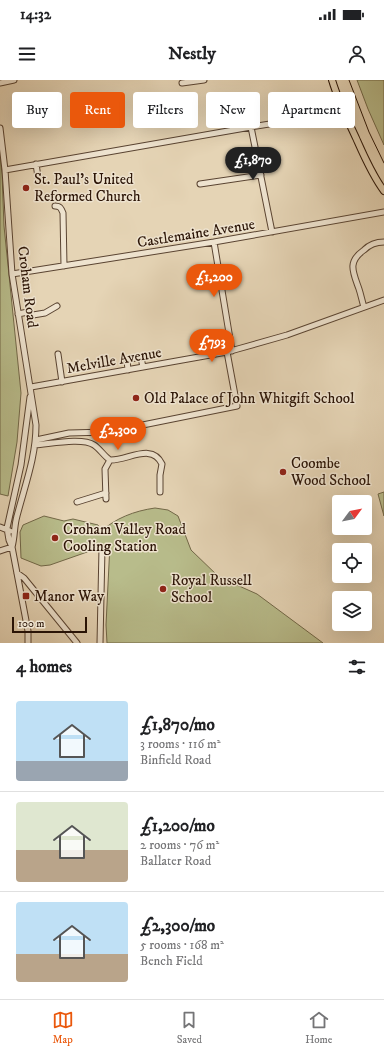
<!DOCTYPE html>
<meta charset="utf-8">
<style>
:root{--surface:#fff;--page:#f2f2f2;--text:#202124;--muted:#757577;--line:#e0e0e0;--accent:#ea580c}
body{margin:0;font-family:"IM FELL DW Pica",serif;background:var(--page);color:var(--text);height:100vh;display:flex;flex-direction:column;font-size:15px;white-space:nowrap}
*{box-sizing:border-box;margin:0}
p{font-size:13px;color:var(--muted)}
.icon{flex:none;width:22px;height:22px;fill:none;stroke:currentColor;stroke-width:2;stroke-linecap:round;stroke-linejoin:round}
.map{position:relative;height:563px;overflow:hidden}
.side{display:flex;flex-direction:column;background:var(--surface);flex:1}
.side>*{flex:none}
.top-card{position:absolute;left:12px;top:12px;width:360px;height:36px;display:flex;gap:8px}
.needle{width:26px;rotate:58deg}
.tools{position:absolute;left:332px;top:415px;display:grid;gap:8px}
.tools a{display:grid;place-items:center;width:40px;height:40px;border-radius:4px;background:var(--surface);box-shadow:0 4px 16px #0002;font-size:20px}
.scale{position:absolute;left:12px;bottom:10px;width:75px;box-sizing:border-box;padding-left:4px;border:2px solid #2b1406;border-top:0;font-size:11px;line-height:14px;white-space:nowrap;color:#2b1406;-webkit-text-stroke:3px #eee3cf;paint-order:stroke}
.price{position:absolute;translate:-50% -34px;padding:0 9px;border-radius:14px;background:var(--accent);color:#fff;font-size:13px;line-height:26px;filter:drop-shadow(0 1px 2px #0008)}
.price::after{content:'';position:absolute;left:50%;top:24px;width:12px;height:9px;margin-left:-6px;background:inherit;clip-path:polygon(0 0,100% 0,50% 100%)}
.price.selected{background:#222;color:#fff}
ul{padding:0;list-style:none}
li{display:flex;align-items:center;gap:12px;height:100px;padding:0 16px}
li+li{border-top:1px solid var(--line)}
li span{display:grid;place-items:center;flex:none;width:112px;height:80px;border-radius:4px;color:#555}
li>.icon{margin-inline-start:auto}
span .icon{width:48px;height:48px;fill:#fffc;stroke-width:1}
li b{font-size:17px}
h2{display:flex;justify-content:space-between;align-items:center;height:48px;padding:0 16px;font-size:17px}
.chip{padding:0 14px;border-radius:4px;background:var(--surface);box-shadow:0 4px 16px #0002;font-size:14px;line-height:36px}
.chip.selected{background:var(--accent);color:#fff}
.status{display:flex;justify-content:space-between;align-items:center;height:28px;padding:0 20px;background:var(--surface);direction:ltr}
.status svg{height:11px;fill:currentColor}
header{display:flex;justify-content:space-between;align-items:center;height:52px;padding:0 16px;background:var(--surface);font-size:18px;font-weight:700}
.menu{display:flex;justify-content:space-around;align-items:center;height:56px;border-top:1px solid var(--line);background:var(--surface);font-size:11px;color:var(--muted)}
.menu a{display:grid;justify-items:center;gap:2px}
.menu .selected{color:var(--accent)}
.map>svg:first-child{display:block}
.green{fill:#b8bc8b;stroke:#726848}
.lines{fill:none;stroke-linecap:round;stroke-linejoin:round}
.minor-casing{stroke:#5a4432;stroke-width:7}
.major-casing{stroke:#2b1406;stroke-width:8}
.minor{stroke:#eee3cf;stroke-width:5}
.major{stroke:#e5d4b5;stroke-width:6}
.tram{stroke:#2b1406;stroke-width:1}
.poi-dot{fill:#8f2418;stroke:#eee3cf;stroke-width:1.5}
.labels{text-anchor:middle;stroke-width:3;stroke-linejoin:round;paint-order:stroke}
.poi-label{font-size:15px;fill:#2b1406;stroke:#eee3cf;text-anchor:start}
.street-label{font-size:15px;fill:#2b1406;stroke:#eee3cf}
</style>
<div class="status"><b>14:32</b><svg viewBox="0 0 49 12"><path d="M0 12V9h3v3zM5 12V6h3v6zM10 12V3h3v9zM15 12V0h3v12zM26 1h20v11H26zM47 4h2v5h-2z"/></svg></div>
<header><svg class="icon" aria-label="menu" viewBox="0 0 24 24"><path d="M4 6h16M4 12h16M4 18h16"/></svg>Nestly<svg class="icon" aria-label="person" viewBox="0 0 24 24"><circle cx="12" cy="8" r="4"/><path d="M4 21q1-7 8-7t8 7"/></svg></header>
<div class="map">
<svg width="384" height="563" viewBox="0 0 384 563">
<rect width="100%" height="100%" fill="#e5d4b5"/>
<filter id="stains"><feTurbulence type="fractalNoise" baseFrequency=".005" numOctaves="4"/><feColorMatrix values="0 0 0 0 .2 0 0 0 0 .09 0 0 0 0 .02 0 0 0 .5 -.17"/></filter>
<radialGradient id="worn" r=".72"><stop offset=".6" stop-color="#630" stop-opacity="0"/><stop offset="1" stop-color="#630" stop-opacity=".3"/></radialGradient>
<path class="green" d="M357,0H384V65L368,29Z
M0,76L2,94L4,146L21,313L17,362L8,416L0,414Z
M384,412V436L378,414Z
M155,428L168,430L178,436L191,470L219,497L257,514L323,563H107L106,545L110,464L50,485L41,486L21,478L20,452L23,445L44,436L64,441L73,439L98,445L100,452C116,438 134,431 155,428Z"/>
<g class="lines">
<defs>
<path id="minor" d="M0,3L14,0
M182,3L204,0
M251,47L272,152
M0,48L5,90L12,194L36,345C36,377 25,405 17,436C14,446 15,456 12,467
M36,84L38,97
M5,90L251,47L344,32
M200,104L261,95
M55,126C60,126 61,128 63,133L64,186
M214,162L232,271
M12,194L214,162L384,132
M364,227C362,221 361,215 359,209C353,192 347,182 364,170C369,165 377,162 384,162
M18,234L28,232L33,235L45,233L57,226
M58,274L62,302
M128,290L127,280L139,277L141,278L143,287
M31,307L227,272L287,255L384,220
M36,360L69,353L108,352L237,326L227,272
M35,365C50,364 82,357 94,365C100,369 104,376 110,380C127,381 152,362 162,384L160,395V412
M106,419L105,389L110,380
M77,422L106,413
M0,447L10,451
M0,471L12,467
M17,493L24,498L77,563
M28,563V551L12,467L9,460L7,448L21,385L30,317
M100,563L102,468"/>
<path id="major" d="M332,0C338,20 347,39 356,58C364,76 372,95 384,111"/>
</defs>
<use href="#minor" class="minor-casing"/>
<use href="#major" class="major-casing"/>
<use href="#minor" class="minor"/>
<use href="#major" class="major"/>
<path class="tram" d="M349,0L369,52L384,83"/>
</g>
<g class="poi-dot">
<circle cx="26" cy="108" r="4"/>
<circle cx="136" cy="318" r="4"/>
<circle cx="283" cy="392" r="4"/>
<circle cx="55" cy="458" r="4"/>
<circle cx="163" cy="509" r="4"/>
<rect x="22" y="512" width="8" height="8" rx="2"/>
</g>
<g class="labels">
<g class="poi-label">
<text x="34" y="104">St. Paul's United<tspan x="34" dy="17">Reformed Church</tspan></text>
<text x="144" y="323">Old Palace of John Whitgift School</text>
<text x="291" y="388">Coombe<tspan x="291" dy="17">Wood School</tspan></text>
<text x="63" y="454">Croham Valley Road<tspan x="63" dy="17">Cooling Station</tspan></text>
<text x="171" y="505">Royal Russell<tspan x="171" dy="17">School</tspan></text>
<text x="34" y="521">Manor Way</text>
</g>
<g class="street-label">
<text transform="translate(196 153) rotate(-9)" y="5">Castlemaine Avenue</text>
<text transform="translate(28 207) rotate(83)" y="5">Croham Road</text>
<text transform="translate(114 280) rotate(-10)" y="5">Melville Avenue</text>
</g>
</g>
<rect width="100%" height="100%" filter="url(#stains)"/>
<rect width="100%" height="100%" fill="url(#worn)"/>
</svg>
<div class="tools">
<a><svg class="needle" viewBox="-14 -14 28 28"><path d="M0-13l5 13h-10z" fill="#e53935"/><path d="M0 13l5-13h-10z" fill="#757577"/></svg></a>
<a><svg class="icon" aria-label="locate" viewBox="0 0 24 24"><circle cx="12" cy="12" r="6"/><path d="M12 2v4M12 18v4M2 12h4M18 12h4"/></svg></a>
<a><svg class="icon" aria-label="layers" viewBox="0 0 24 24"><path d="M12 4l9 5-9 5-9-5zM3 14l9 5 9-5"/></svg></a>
</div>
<div class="scale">100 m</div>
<b class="price selected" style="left:253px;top:101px">£1,870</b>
<b class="price" style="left:214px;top:218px">£1,200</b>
<b class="price" style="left:212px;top:283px">£793</b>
<b class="price" style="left:118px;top:371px">£2,300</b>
<div class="top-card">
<a class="chip">Buy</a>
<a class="chip selected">Rent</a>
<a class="chip">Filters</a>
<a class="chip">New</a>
<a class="chip">Apartment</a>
</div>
</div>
<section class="side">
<h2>4 homes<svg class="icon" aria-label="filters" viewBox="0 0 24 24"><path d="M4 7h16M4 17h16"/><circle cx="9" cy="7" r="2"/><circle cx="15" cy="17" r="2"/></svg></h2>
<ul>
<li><span style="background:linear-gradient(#bfe0f5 75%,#9aa5b1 0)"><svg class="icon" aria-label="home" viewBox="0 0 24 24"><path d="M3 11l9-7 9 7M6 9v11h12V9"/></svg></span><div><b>£1,870/mo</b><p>3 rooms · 116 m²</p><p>Binfield Road</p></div></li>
<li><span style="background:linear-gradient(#dfe7d0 60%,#b9a48a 0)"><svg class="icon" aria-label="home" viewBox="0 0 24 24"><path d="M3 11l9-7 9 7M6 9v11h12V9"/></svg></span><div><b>£1,200/mo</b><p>2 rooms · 76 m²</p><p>Ballater Road</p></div></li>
<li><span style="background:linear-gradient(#bfe0f5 65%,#b9a48a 0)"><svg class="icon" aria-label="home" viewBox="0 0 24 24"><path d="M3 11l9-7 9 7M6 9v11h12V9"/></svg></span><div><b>£2,300/mo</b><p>5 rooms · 168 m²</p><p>Bench Field</p></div></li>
</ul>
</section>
<nav class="menu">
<a class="selected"><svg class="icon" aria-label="map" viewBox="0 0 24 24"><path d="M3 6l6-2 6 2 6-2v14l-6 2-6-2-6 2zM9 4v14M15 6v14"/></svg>Map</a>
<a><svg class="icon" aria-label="saved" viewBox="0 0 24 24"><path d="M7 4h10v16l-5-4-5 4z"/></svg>Saved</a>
<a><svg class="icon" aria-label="home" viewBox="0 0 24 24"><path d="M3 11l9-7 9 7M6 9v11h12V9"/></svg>Home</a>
</nav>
